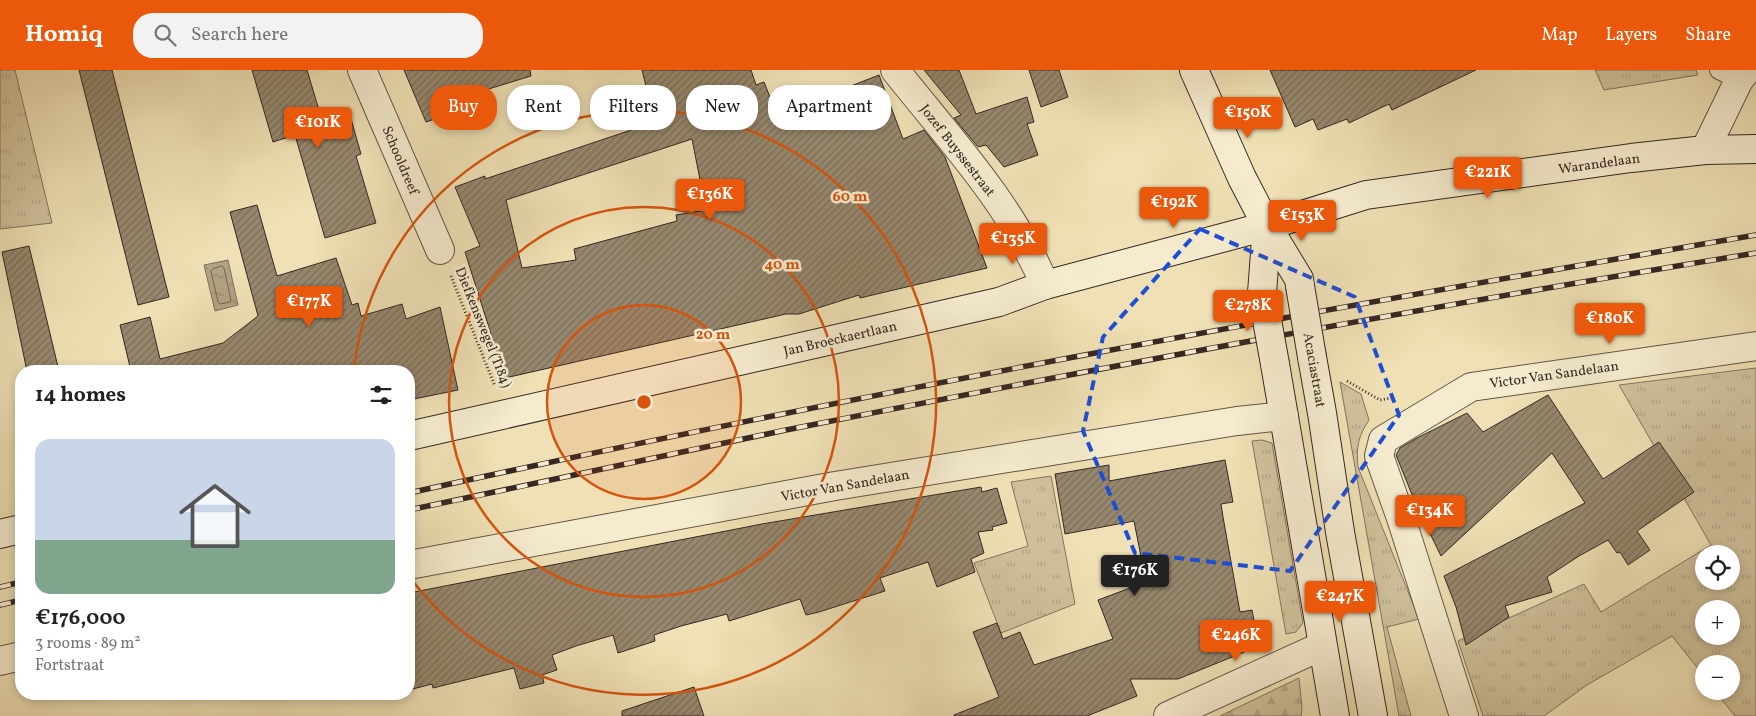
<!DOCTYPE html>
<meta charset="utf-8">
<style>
:root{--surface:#fff;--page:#f2f2f2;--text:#222;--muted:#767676;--accent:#ea580c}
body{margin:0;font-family:Vollkorn,serif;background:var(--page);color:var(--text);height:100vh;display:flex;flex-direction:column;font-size:19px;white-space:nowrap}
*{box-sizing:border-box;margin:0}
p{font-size:16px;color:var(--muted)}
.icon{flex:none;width:28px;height:28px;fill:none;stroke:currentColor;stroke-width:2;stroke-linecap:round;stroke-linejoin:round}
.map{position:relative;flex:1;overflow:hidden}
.details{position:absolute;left:15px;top:295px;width:400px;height:335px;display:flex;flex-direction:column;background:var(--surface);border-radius:20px;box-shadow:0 2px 8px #0003}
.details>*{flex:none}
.top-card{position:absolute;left:430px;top:15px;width:475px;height:45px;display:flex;gap:10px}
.fabs{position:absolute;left:1695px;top:475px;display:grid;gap:10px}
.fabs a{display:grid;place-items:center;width:45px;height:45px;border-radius:50%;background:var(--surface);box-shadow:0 2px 8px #0003;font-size:25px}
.price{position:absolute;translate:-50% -42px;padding:0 11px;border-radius:5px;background:var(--accent);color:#fff;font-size:16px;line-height:32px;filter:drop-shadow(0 1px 2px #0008)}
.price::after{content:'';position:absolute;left:50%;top:30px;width:15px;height:11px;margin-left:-8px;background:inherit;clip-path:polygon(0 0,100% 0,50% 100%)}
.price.on{background:#222;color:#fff}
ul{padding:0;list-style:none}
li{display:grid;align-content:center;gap:10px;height:265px;padding:0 20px}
li span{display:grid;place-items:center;height:155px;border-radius:15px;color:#555}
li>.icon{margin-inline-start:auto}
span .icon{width:90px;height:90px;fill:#fffc;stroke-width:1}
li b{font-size:21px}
h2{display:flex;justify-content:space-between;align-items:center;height:60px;padding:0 20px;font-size:21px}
.tag{padding:0 18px;border-radius:20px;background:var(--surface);box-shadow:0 2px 8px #0003;font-size:18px;line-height:45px}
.tag.on{background:var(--accent);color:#fff}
header{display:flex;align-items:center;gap:30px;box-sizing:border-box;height:70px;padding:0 25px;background:var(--accent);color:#fff}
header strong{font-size:24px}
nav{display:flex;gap:28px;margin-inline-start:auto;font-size:18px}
.search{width:350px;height:45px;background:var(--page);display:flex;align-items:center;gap:12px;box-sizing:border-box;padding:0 18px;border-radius:20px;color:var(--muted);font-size:19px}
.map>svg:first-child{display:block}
.grass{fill:url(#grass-tufts);stroke:#83745f;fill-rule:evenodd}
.forest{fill:url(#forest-firs);stroke:#83745f}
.water{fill:url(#water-ripples);stroke:#7f715c}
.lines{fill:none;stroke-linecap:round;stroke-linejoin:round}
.shore{stroke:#736452;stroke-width:1}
.building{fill:url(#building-hatch);stroke:#362722;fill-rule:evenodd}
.lane-casing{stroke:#645647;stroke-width:20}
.street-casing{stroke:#645647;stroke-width:30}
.secondary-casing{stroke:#362722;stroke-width:30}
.path{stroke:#362722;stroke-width:3;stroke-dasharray:1 2.5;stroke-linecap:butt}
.lane{stroke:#f5eccf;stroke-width:18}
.street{stroke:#f5eccf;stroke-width:28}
.secondary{stroke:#f5eccf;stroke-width:28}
.rail-casing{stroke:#362722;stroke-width:5.5}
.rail{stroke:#f5eccf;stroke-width:4;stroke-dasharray:11;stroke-linecap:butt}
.secondary-bridge-casing{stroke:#362722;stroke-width:30;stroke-linecap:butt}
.secondary-bridge{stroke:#f5eccf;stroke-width:28}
.marked{fill:none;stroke:#1d4ed8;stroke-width:4;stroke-dasharray:10 6;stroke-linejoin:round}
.ring{fill:none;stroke:#d6540e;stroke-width:2.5}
.labels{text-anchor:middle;stroke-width:5;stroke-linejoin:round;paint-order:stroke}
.street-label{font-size:14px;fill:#362722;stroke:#f5eccf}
.centre{fill:#d6540e;stroke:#f5eccf;stroke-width:2.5}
.ring-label{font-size:15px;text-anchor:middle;font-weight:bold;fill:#d6540e;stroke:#f5eccf;stroke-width:5;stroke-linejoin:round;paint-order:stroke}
</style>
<header>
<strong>Homiq</strong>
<div class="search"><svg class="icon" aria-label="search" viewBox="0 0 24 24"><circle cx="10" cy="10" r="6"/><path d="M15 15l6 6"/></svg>Search here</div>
<nav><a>Map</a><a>Layers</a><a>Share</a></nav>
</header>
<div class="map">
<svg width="1756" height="646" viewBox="0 0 1756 646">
<defs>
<pattern id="grass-tufts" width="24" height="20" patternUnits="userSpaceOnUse" patternTransform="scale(1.25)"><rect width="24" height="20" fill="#d0c19c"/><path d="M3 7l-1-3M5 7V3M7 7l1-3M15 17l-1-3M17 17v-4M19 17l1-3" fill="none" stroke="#b3a686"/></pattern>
<pattern id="forest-firs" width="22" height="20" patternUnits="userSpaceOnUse" patternTransform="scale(1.25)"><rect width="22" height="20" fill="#d0c19c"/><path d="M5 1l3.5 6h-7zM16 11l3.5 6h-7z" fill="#b3a686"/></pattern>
<pattern id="water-ripples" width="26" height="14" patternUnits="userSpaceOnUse" patternTransform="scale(1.25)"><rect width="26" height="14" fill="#b0a283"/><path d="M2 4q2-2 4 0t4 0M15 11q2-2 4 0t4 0" fill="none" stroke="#90846b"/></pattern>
<pattern id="building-hatch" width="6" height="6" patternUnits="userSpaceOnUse" patternTransform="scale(1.25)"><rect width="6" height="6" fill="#96886e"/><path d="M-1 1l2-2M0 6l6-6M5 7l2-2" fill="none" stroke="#7b6f5a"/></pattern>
</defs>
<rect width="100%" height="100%" fill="#efe1b5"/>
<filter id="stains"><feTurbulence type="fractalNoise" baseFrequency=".004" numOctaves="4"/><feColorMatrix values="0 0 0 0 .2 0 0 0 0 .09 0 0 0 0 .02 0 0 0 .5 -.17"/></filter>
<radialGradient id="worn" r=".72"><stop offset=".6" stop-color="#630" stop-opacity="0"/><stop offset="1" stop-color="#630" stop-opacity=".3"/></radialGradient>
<path class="grass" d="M0,0H15L52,153L0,159Z
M1595,0H1696L1698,5L1604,20Z
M1756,298V646H1735L1715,621H1731V594H1704V606L1672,566L1587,615L1544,646H1483L1458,571L1584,514L1601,542L1711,475L1619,315ZM1704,484H1731V511H1704ZM1704,539H1731V566H1704Z
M1340,312L1361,324L1369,350C1358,367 1356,377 1358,397L1419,549L1387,557L1411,646H1399Z
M1262,370L1272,373L1303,553L1296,562L1286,564L1252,371Z
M1051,406L1075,534L1001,563L974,493L1028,476L1011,412Z"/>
<path class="forest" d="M1299,608L1302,637L1301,646H1220Z"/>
<path class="water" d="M228,190L238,235L215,241L204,195Z"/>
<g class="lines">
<path class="shore" d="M222,196L224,198L231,230L230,232L220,234L218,232L211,201L213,199Z"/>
</g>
<path class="building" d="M79,0H112L169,227L138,235Z
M252,0H307L324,57L351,49L361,84L356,86L376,153L325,168L295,65L273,72Z
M404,0H530L531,6L469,25L473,36L426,52Z
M642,0H751L756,15L764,12L777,45L879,5L903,69L924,60L945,87L987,198L860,228L859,225L799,244H786L505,308L465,182L480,176L455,117L485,106V109L655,52ZM692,69L706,140L676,145L677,151L574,179L576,190L522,198L506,130Z
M924,0H959L976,44L1027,27L1034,52L1027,54L1038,85L1004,97L986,75L978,77L954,48L961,45Z
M1029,0H1059L1068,27L1041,37Z
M1270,0H1476L1392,40L1389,34L1349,53L1347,49L1318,60L1313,49L1295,57Z
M257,135L277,206L336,188L352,235L358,233L361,246L402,234L406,249L440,237L458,320L409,330V301H150L149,298L131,301L120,255L150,247L160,289L223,273L258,246L230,142Z
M29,176L59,301H27L2,182Z
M1548,325L1603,409L1659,372L1694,422L1637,461L1650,480L1628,495L1620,482L1617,483L1608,470L1579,486L1547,507L1552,522L1505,536L1509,547L1466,575L1456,537L1444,506L1585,433L1552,383L1441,486L1417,437L1396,385L1400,378L1417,368L1467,343L1483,362Z
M1225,390L1233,432L1221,434L1223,447L1240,542L1252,540L1259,576L1178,609H1130L1137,626L1087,646H954V645L999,627L973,562L997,553L1003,569L1020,562L1034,595L1113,569L1098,530L1146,512L1134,451L1065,464L1055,404L1109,395V411Z
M981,417L982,422L997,418L1007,453L992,457L993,460L978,462L984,483L971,489L975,502L937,517L928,492L880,508L885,521L819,542L806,545L800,529L729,551L727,544L681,556L654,565L655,571L618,583L613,565L576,576L552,585L557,600L542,605L544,613L520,619L514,598L433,618L432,614L409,620V523L762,454Z
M694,617L704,646H622V641Z"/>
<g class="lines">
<defs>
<path id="lane" d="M1719,0L1739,10"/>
<path id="street" d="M362,0L440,180
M895,0C949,68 1011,134 1045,215
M1705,80L1739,10L1747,0
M409,495L835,416L1237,351L1284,346
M0,591L21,586
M1168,646L1322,576
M1464,646L1401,448L1379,386L1383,370L1471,317L1756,276"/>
<path id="secondary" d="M1194,0L1242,108L1267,156L1299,209L1300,216
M1262,223L1267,156
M1312,287L1322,343L1340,462L1373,646
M1275,294L1335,646
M409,366L999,232L1045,215L1267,156L1366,125L1631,88L1705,80L1756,79
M0,464L21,459"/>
</defs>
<use href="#lane" class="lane-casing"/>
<use href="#street" class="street-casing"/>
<use href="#secondary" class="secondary-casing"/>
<path class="path" d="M451,206L495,316
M1347,311L1380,330L1391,328"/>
<use href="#lane" class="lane"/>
<use href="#street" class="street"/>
<use href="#secondary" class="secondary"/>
<defs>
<path id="rail" d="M409,423C855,324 1305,242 1756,165
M409,440C535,414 660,386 786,360C1108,296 1432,236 1756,183
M0,517L21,512
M0,535L21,530"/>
</defs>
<use href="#rail" class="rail-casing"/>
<use href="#rail" class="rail"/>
<defs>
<path id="secondary-bridge" d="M1300,216L1312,287
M1262,223L1275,294"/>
</defs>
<use href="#secondary-bridge" class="secondary-bridge-casing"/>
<use href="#secondary-bridge" class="secondary-bridge"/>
</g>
<path class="marked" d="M1200,159L1355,227L1399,345L1290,501L1135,483L1083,361L1103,267Z"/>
<circle cx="644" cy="332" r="97" fill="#d6540e" fill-opacity=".12"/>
<g class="ring">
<circle cx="644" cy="332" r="97"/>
<circle cx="644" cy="332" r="195"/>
<path d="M354 299A292 292 0 1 1 409 506"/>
</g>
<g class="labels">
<g class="street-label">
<text transform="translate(958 80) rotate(52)" y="5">Jozef Buyssestraat</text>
<text transform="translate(401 90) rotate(67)" y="5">Schooldreef</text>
<text transform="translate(1599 93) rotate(-8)" y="5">Warandelaan</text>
<text transform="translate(484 257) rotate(68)" y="5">Diefkenswegel (T184)</text>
<text transform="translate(840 268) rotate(-13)" y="5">Jan Broeckaertlaan</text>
<text transform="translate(1315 300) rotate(80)" y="5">Acaciastraat</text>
<text transform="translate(1554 304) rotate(-8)" y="5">Victor Van Sandelaan</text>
<text transform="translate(845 415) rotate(-10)" y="5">Victor Van Sandelaan</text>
</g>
</g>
<circle cx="644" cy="332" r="8" class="centre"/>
<g class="ring-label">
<text x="850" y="131">60 m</text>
<text x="782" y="199">40 m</text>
<text x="713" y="269">20 m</text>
</g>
<rect width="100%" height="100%" filter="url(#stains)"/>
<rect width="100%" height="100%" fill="url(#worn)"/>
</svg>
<div class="fabs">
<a><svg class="icon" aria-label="locate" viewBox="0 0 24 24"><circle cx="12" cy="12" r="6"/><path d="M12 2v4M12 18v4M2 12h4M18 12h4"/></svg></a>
<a>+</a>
<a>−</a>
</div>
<b class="price" style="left:1248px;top:69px">€150K</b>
<b class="price" style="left:318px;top:79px">€101K</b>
<b class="price" style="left:1488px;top:129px">€221K</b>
<b class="price" style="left:710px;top:151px">€136K</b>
<b class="price" style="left:1174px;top:159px">€192K</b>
<b class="price" style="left:1302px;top:172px">€153K</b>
<b class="price" style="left:1013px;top:195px">€135K</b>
<b class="price" style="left:309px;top:258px">€177K</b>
<b class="price" style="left:1248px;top:262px">€278K</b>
<b class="price" style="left:1610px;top:275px">€180K</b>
<b class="price" style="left:1430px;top:467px">€134K</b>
<b class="price on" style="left:1135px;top:527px">€176K</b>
<b class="price" style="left:1340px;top:553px">€247K</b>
<b class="price" style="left:1236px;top:592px">€246K</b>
<div class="top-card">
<a class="tag on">Buy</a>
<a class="tag">Rent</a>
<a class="tag">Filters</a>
<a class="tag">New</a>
<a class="tag">Apartment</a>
</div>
<section class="details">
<h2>14 homes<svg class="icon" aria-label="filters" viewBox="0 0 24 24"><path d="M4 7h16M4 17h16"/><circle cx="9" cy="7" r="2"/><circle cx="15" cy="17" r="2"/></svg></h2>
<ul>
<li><span style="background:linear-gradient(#c9d6e8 65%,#7fa58c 0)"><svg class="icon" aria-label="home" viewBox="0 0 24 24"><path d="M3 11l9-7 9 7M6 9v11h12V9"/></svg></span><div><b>€176,000</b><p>3 rooms · 89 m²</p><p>Fortstraat</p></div></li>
</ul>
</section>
</div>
